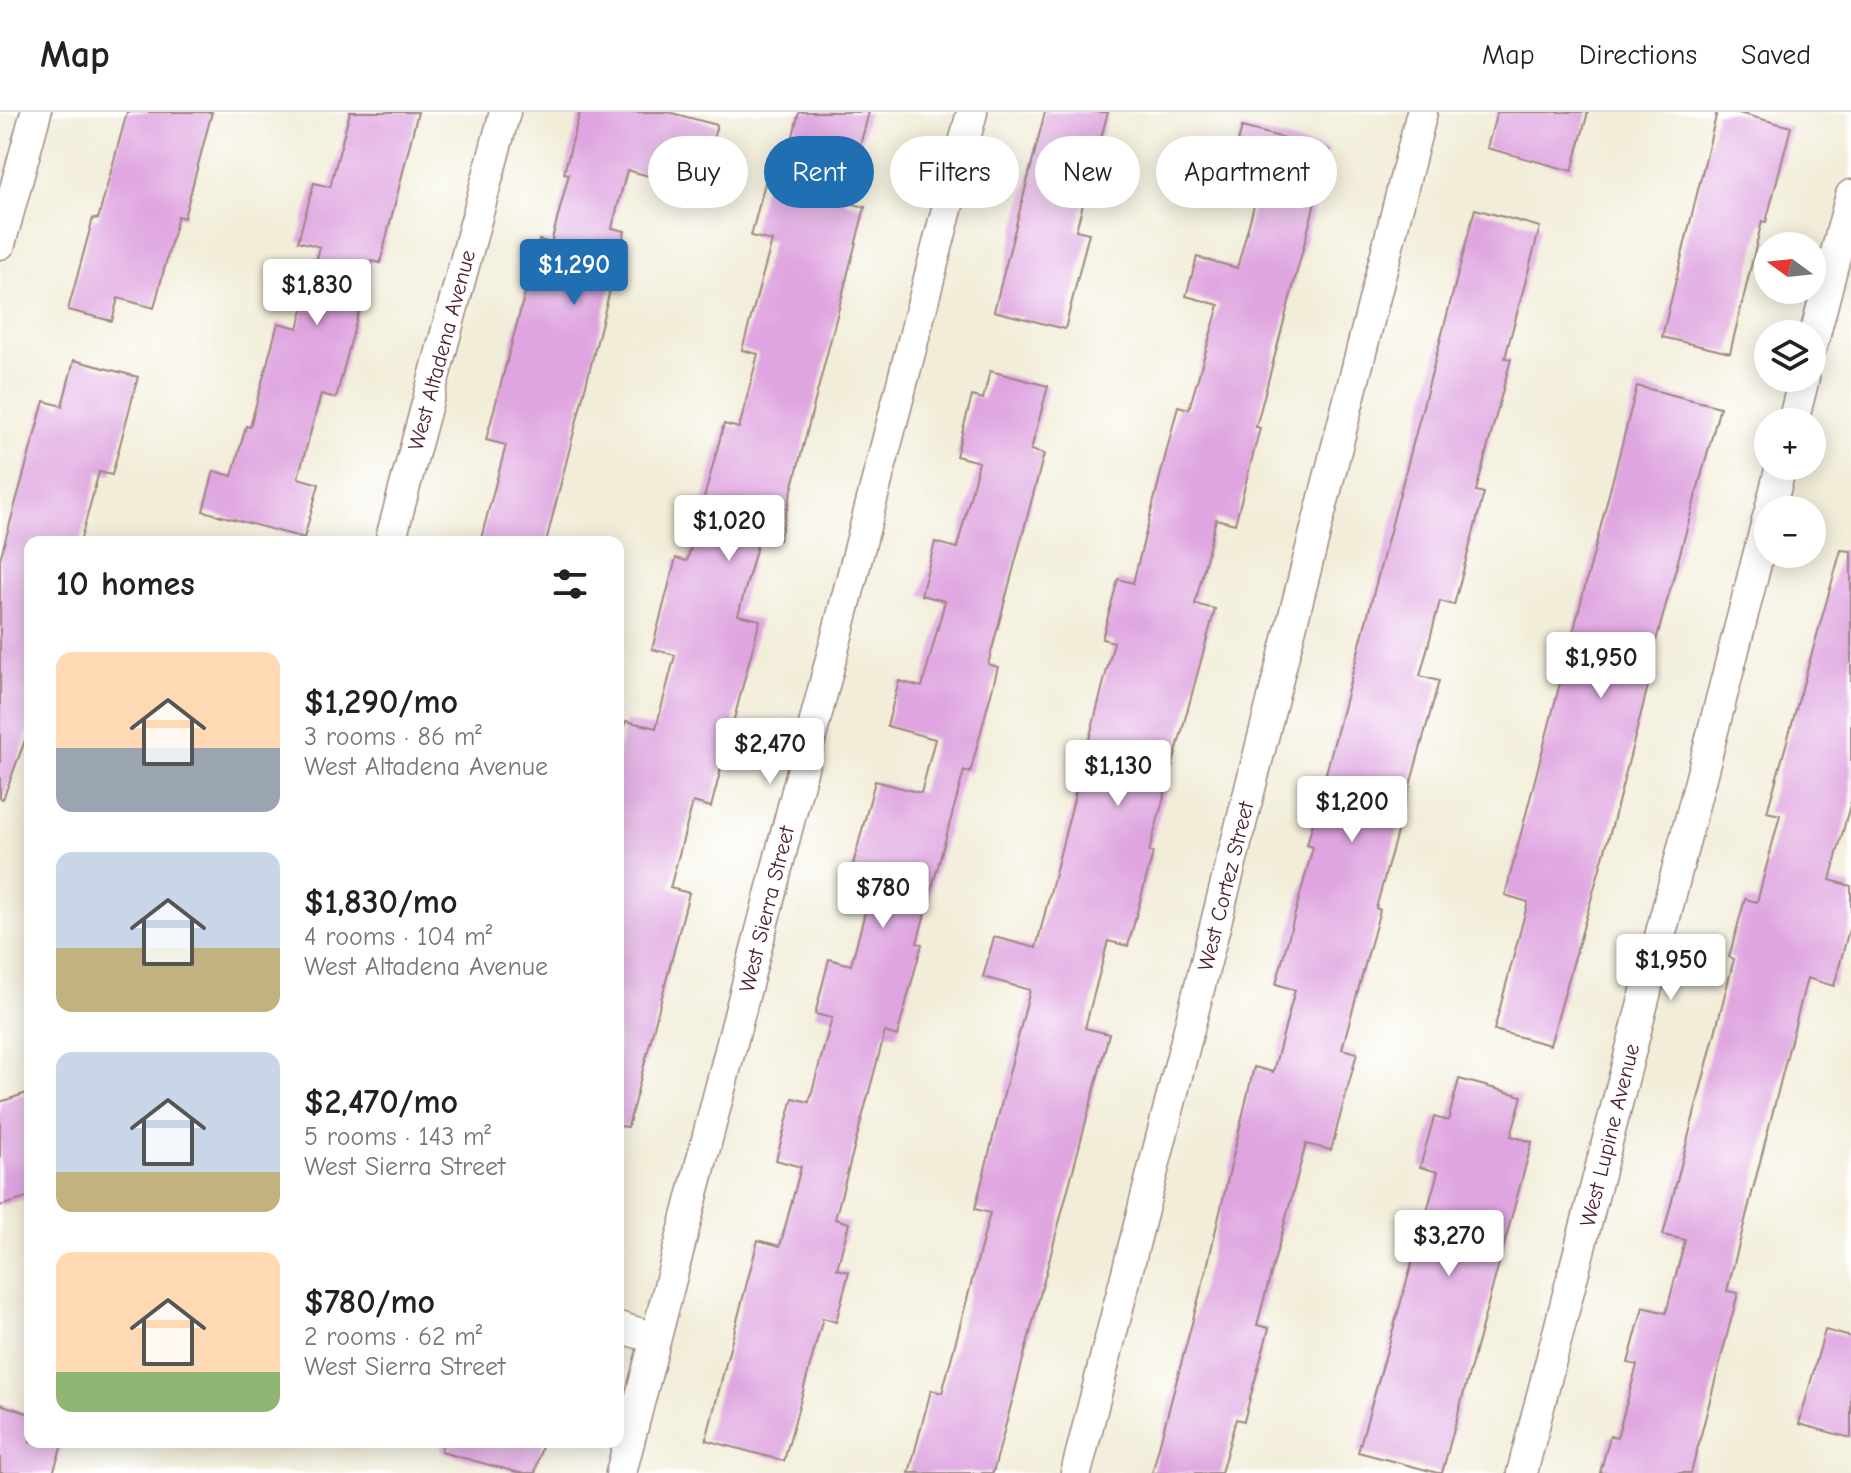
<!DOCTYPE html>
<meta charset="utf-8">
<style>
:root{--surface:#fff;--page:#f6f6f6;--text:#222;--muted:#767676;--line:#e0e0e0;--accent:#1f6fb2}
body{margin:0;font-family:"Comic Neue",sans-serif;background:var(--page);color:var(--text);height:100vh;display:flex;flex-direction:column;font-size:30px;white-space:nowrap}
*{box-sizing:border-box;margin:0}
p{font-size:26px;color:var(--muted)}
.icon{flex:none;width:44px;height:44px;fill:none;stroke:currentColor;stroke-width:2;stroke-linecap:round;stroke-linejoin:round}
.map{position:relative;flex:1;overflow:hidden}
.side{position:absolute;left:24px;top:424px;width:600px;height:912px;display:flex;flex-direction:column;background:var(--surface);border-radius:16px;box-shadow:0 4px 20px #0003}
.side>*{flex:none}
.banner{position:absolute;left:648px;top:24px;width:760px;height:72px;display:flex;gap:16px}
.needle{width:52px;rotate:285deg}
.fabs{position:absolute;left:1754px;top:120px;display:grid;gap:16px}
.fabs a{display:grid;place-items:center;width:72px;height:72px;border-radius:50%;background:var(--surface);box-shadow:0 4px 20px #0003;font-size:40px}
.price{position:absolute;translate:-50% -68px;padding:0 18px;border-radius:8px;background:#fff;color:#222;font-size:26px;line-height:52px;filter:drop-shadow(0 2px 4px #0008)}
.price::after{content:'';position:absolute;left:50%;top:48px;width:24px;height:18px;margin-left:-12px;background:inherit;clip-path:polygon(0 0,100% 0,50% 100%)}
.price.on{background:var(--accent);color:#fff}
ul{padding:0;list-style:none}
li{display:flex;align-items:center;gap:24px;height:200px;padding:0 32px}
li span{display:grid;place-items:center;flex:none;width:224px;height:160px;border-radius:16px;color:#555}
li>.icon{margin-inline-start:auto}
span .icon{width:96px;height:96px;fill:#fffc;stroke-width:1}
li b{font-size:34px}
h2{display:flex;justify-content:space-between;align-items:center;height:96px;padding:0 32px;font-size:34px}
.tag{padding:0 28px;border-radius:36px;background:var(--surface);box-shadow:0 4px 20px #0003;font-size:28px;line-height:72px}
.tag.on{background:var(--accent);color:#fff}
header{display:flex;align-items:center;gap:48px;box-sizing:border-box;height:112px;padding:0 40px;background:var(--surface);border-bottom:2px solid var(--line)}
header strong{font-size:38px}
nav{display:flex;gap:44px;margin-inline-start:auto;font-size:28px}
.map>svg:first-child{display:block}
.building{fill:#dfa5e0}
.lines{fill:none;stroke-linecap:round;stroke-linejoin:round}
.minor-casing{stroke:#9e8682;stroke-width:33}
.minor{stroke:#fff;stroke-width:30}
.labels{text-anchor:middle;stroke-width:7;stroke-linejoin:round;paint-order:stroke}
.street-label{font-size:22px;fill:#4a1f2b;stroke:#fff}
</style>
<header>
<strong>Map</strong>
<nav><a>Map</a><a>Directions</a><a>Saved</a></nav>
</header>
<div class="map">
<svg width="1851" height="1361" viewBox="0 0 1851 1361">
<rect width="100%" height="100%" fill="#fff"/>
<filter id="ink" filterUnits="userSpaceOnUse"><feTurbulence type="fractalNoise" baseFrequency=".0125" numOctaves="2"/><feDisplacementMap in="SourceGraphic" scale="16" xChannelSelector="R" yChannelSelector="G"/><feConvolveMatrix kernelMatrix="1 2 1 2 8 2 1 2 1" color-interpolation-filters="sRGB"/></filter>
<filter id="wash" filterUnits="userSpaceOnUse"><feTurbulence type="fractalNoise" baseFrequency=".006" numOctaves="4" result="noise"/><feDisplacementMap in="SourceGraphic" scale="32" xChannelSelector="R" yChannelSelector="G"/><feGaussianBlur stdDeviation="1.8" result="paint"/><feColorMatrix in="noise" values="0 0 0 0 0 0 0 0 0 0 0 0 0 0 0 0 0 1.4 0 .05"/><feComposite in="paint" operator="in"/></filter>
<g filter="url(#wash)">
<rect width="100%" height="100%" fill="#f2edd8"/>
<g id="blocks">
<path class="building" d="M127,0H212L184,106L178,104L154,196L118,186L112,209L68,198L93,106L98,107Z
M350,0H418L380,151L372,149L336,286L321,282L298,366L319,372L304,426L203,399L214,359L232,364L246,314L250,315L278,211L298,216L320,135L298,129L314,71L330,75Z
M580,0H668L717,13L699,78L627,58L612,116L625,119L546,430H480L506,333L486,328L539,128L551,131L569,62L564,61Z
M799,0H869L845,90L865,95L779,428L760,423L738,503L760,508L711,695L693,690L670,776L689,781L628,1015L618,1014V641L626,609L656,616L675,543L652,537L676,446L687,449L724,312L739,316L758,242L742,238L772,129L751,124L765,71L780,75Z
M1045,0H1108L1076,118L1089,121L1065,217L994,199Z
M1497,0H1588L1572,59L1487,36Z
M1717,0H1735L1791,15L1766,110L1762,109L1730,241L1662,225Z
M1242,15L1329,38L1256,315L1260,316L1235,412L1216,407L1195,492L1215,497L1149,740L1153,741L1128,834L1108,829L1085,916L1109,922L993,1361H909L931,1278L942,1281L990,1101L975,1097L1030,878L983,865L994,825L1036,836L1114,530L1102,527L1118,467L1133,471L1178,294L1189,297L1219,193L1186,184L1197,145L1237,156L1258,79L1227,71Z
M1475,97L1540,115L1505,246L1511,247L1476,379L1484,381L1454,493L1440,489L1420,564L1439,569L1376,796L1380,798L1342,937L1357,941L1331,1038L1306,1032L1257,1213L1269,1216L1244,1309L1236,1307L1221,1361H1152L1208,1151L1254,955L1273,960L1295,878L1276,872L1313,735L1307,733Z
M74,248L138,265L112,363L99,360L80,430H30V615L3,687L0,686V447L44,289L62,294Z
M990,259L1048,274L1031,338L1044,342L988,552L998,555L970,661L964,659L917,831L922,832L897,924L885,920L835,1107L849,1111L837,1157L849,1160L836,1210L823,1206L784,1349L706,1328L758,1128L780,1134L801,1055L776,1048L793,986L809,990L832,906L815,902L829,847L851,853L873,770L850,764L875,669L921,681L935,627L887,614L899,569L922,575L945,489L921,483L935,430L957,436L979,350L956,344L972,284L983,287Z
M1637,274L1720,295L1644,573L1648,574L1613,710L1550,933L1494,918L1528,790L1505,783Z
M1841,438L1851,439V689L1830,768L1851,774V810L1834,874L1807,866L1727,1179L1738,1181L1691,1361H1600L1610,1324L1617,1326L1637,1253L1628,1251L1643,1195L1666,1201L1685,1128L1663,1123L1734,847L1729,845L1745,787L1757,790L1780,703L1767,700Z
M1459,967L1522,984L1511,1024L1532,1030L1442,1361H1438L1358,1340L1438,1060L1420,1055L1434,1005L1448,1009Z
M30,980V1085L0,1094V990Z
M1825,1218L1851,1225V1326L1799,1312Z
M0,1292L30,1302V1330H63L53,1361H0Z
M442,1330H543L535,1361H520L441,1340Z"/>
</g>
</g>
<g filter="url(#ink)">
<use href="#blocks" fill-opacity="0" stroke="#9e8682" stroke-width="2"/>
<g class="lines">
<defs>
<path id="minor" d="M0,132L36,0
M1812,234L1851,83
M1793,310L1804,266
M1770,398L1781,354
M390,430L505,0
M618,1215L655,1226
M621,1361L972,0
M1076,1361L1422,0
M1522,1361L1768,405"/>
</defs>
<use href="#minor" class="minor-casing"/>
<use href="#minor" class="minor"/>
</g>
</g>
<g class="labels">
<g class="street-label">
<text transform="translate(441 238) rotate(-75)" y="8">West Altadena Avenue</text>
<text transform="translate(1225 774) rotate(-76)" y="8">West Cortez Street</text>
<text transform="translate(766 797) rotate(-76)" y="8">West Sierra Street</text>
<text transform="translate(1609 1023) rotate(-76)" y="8">West Lupine Avenue</text>
</g>
</g>
</svg>
<div class="fabs">
<a><svg class="needle" viewBox="-14 -14 28 28"><path d="M0-13l5 13h-10z" fill="#e53935"/><path d="M0 13l5-13h-10z" fill="#767676"/></svg></a>
<a><svg class="icon" aria-label="layers" viewBox="0 0 24 24"><path d="M12 4l9 5-9 5-9-5zM3 14l9 5 9-5"/></svg></a>
<a>+</a>
<a>−</a>
</div>
<b class="price on" style="left:574px;top:195px">$1,290</b>
<b class="price" style="left:317px;top:215px">$1,830</b>
<b class="price" style="left:729px;top:451px">$1,020</b>
<b class="price" style="left:1601px;top:588px">$1,950</b>
<b class="price" style="left:770px;top:674px">$2,470</b>
<b class="price" style="left:1118px;top:696px">$1,130</b>
<b class="price" style="left:1352px;top:732px">$1,200</b>
<b class="price" style="left:883px;top:818px">$780</b>
<b class="price" style="left:1671px;top:890px">$1,950</b>
<b class="price" style="left:1449px;top:1166px">$3,270</b>
<div class="banner">
<a class="tag">Buy</a>
<a class="tag on">Rent</a>
<a class="tag">Filters</a>
<a class="tag">New</a>
<a class="tag">Apartment</a>
</div>
<section class="side">
<h2>10 homes<svg class="icon" aria-label="filters" viewBox="0 0 24 24"><path d="M4 7h16M4 17h16"/><circle cx="9" cy="7" r="2"/><circle cx="15" cy="17" r="2"/></svg></h2>
<ul>
<li><span style="background:linear-gradient(#ffd9b3 60%,#9aa5b1 0)"><svg class="icon" aria-label="home" viewBox="0 0 24 24"><path d="M3 11l9-7 9 7M6 9v11h12V9"/></svg></span><div><b>$1,290/mo</b><p>3 rooms · 86 m²</p><p>West Altadena Avenue</p></div></li>
<li><span style="background:linear-gradient(#c9d6e8 60%,#c2b280 0)"><svg class="icon" aria-label="home" viewBox="0 0 24 24"><path d="M3 11l9-7 9 7M6 9v11h12V9"/></svg></span><div><b>$1,830/mo</b><p>4 rooms · 104 m²</p><p>West Altadena Avenue</p></div></li>
<li><span style="background:linear-gradient(#c9d6e8 75%,#c2b280 0)"><svg class="icon" aria-label="home" viewBox="0 0 24 24"><path d="M3 11l9-7 9 7M6 9v11h12V9"/></svg></span><div><b>$2,470/mo</b><p>5 rooms · 143 m²</p><p>West Sierra Street</p></div></li>
<li><span style="background:linear-gradient(#ffd9b3 75%,#8fb573 0)"><svg class="icon" aria-label="home" viewBox="0 0 24 24"><path d="M3 11l9-7 9 7M6 9v11h12V9"/></svg></span><div><b>$780/mo</b><p>2 rooms · 62 m²</p><p>West Sierra Street</p></div></li>
</ul>
</section>
</div>
